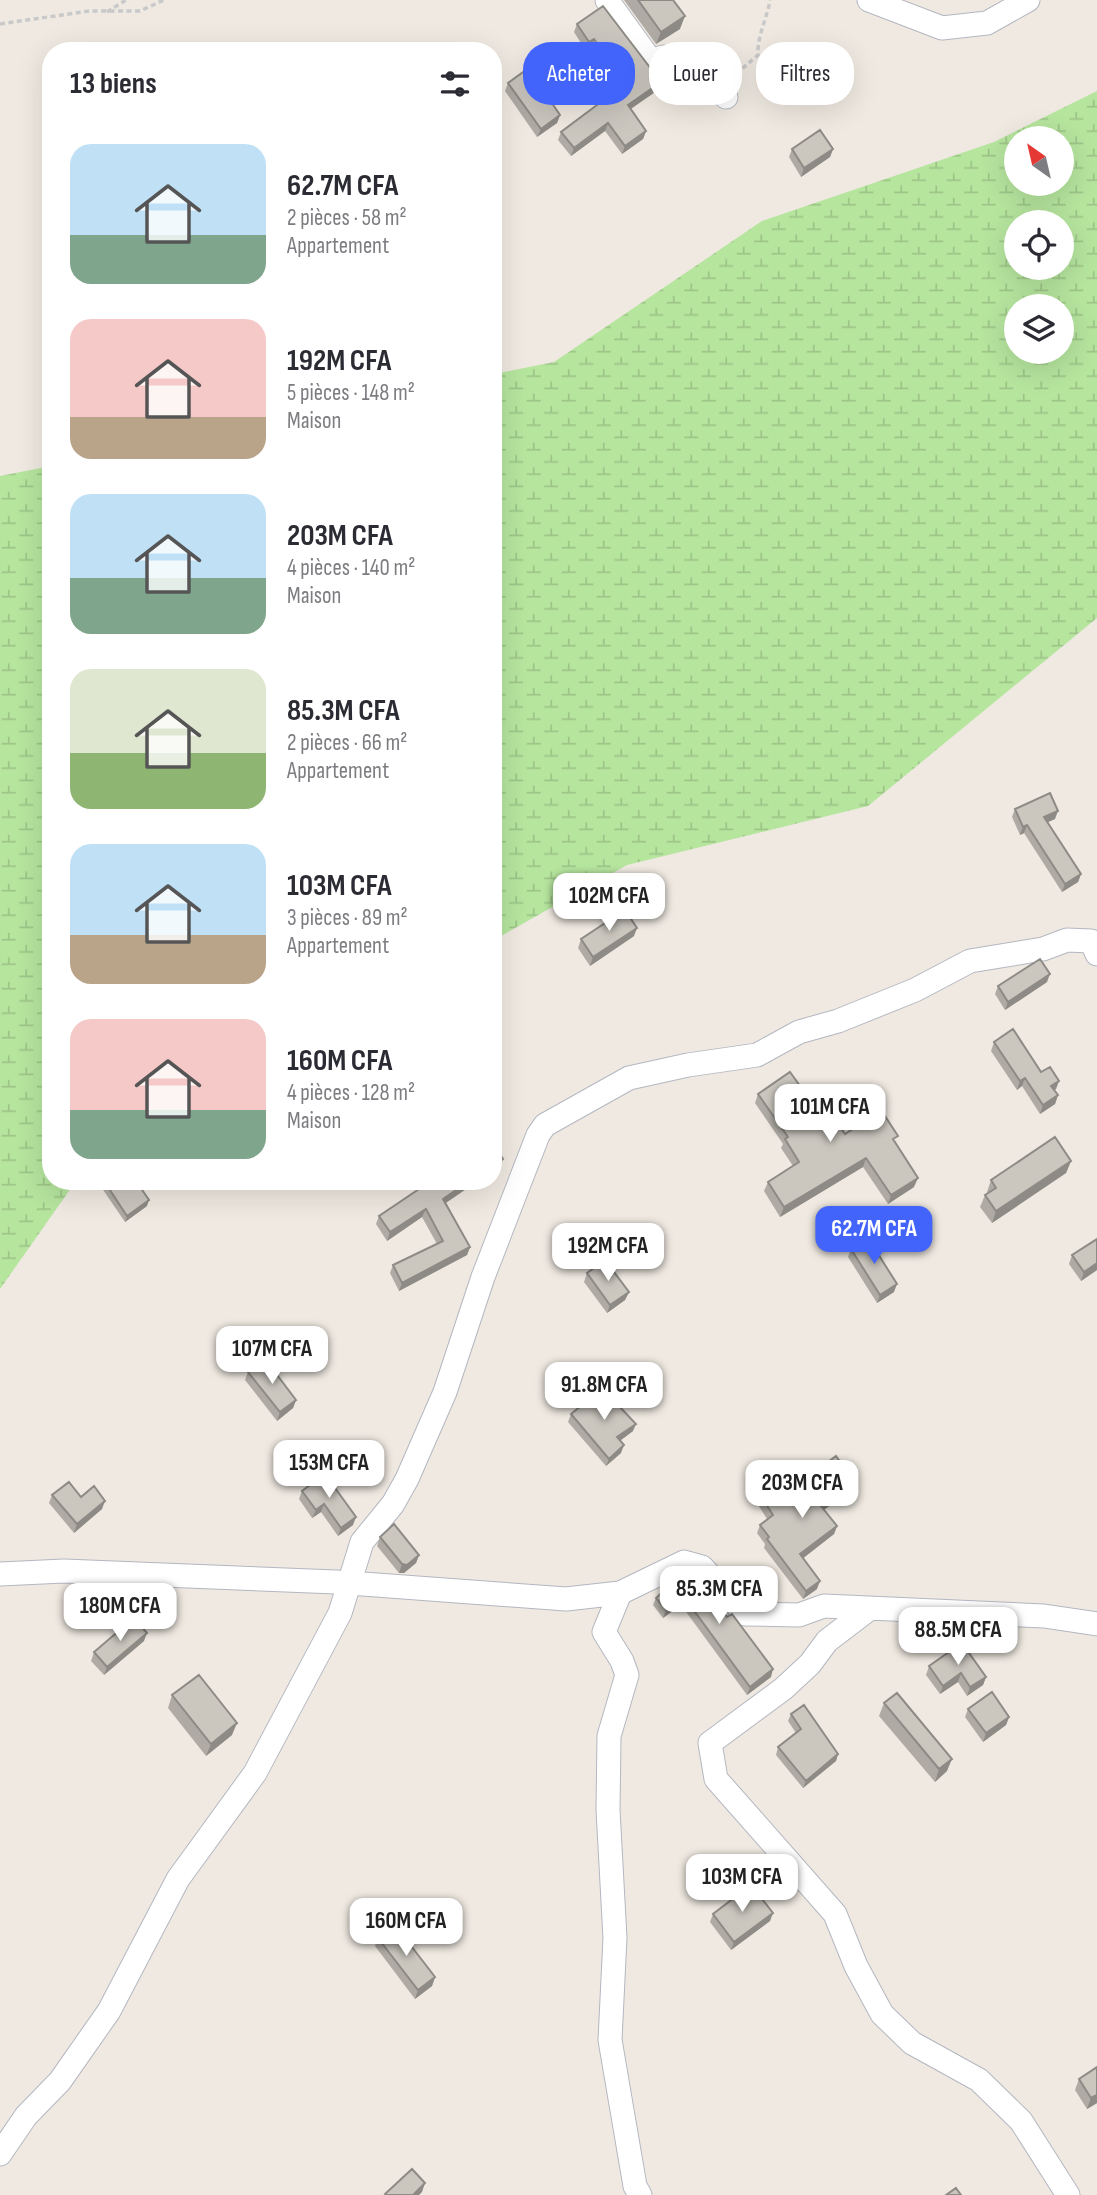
<!DOCTYPE html>
<html lang="fr">
<meta charset="utf-8">
<style>
:root{--surface:#fff;--page:#f2f2f3;--text:#2b2b33;--muted:#7c7c81;--accent:#4264fb}
body{margin:0;font-family:"Sofia Sans Condensed",sans-serif;background:var(--page);color:var(--text);height:100vh;display:flex;flex-direction:column;font-size:26px;white-space:nowrap}
*{box-sizing:border-box;margin:0}
p{font-size:23px;color:var(--muted)}
.icon{flex:none;width:38px;height:38px;fill:none;stroke:currentColor;stroke-width:2;stroke-linecap:round;stroke-linejoin:round}
.map{position:relative;flex:1;overflow:hidden}
.drawer{position:absolute;left:42px;top:42px;width:460px;height:1148px;display:flex;flex-direction:column;background:var(--surface);border-radius:28px;box-shadow:0 7px 28px #0002}
.drawer>*{flex:none}
.banner{position:absolute;left:523px;top:42px;width:467px;height:63px;display:flex;gap:14px}
.needle{width:46px;rotate:326deg}
.fabs{position:absolute;left:1004px;top:126px;display:grid;gap:14px}
.fabs a{display:grid;place-items:center;width:70px;height:70px;border-radius:50%;background:var(--surface);box-shadow:0 7px 28px #0002;font-size:35px}
.price{position:absolute;translate:-50% -60px;padding:0 16px;border-radius:14px;background:#fff;color:#222;font-size:23px;line-height:46px;filter:drop-shadow(0 2px 4px #0008)}
.price::after{content:'';position:absolute;left:50%;top:42px;width:21px;height:16px;margin-left:-10px;background:inherit;clip-path:polygon(0 0,100% 0,50% 100%)}
.price.on{background:var(--accent);color:#fff}
ul{padding:0;list-style:none}
li{display:flex;align-items:center;gap:21px;height:175px;padding:0 28px}
li span{display:grid;place-items:center;flex:none;width:196px;height:140px;border-radius:21px;color:#555}
li>.icon{margin-inline-start:auto}
span .icon{width:84px;height:84px;fill:#fffc;stroke-width:1}
li b{font-size:30px}
h2{display:flex;justify-content:space-between;align-items:center;height:84px;padding:0 28px;font-size:30px}
.pill{padding:0 24px;border-radius:28px;background:var(--surface);box-shadow:0 7px 28px #0002;font-size:24px;line-height:63px}
.pill.on{background:var(--accent);color:#fff}
.map>svg:first-child{display:block}
.wetland{fill:url(#wetland-marsh);fill-rule:evenodd}
.lines{fill:none;stroke-linecap:round;stroke-linejoin:round}
.street-casing{stroke:#b4b7c1;stroke-width:25}
.path{stroke:#c9c9c9;stroke-width:3.5;stroke-dasharray:5 3.5;stroke-linecap:butt}
.street{stroke:#fff;stroke-width:23}
.wall{fill:#afaba4}
.shaded-wall{fill:#8e8b86}
.building{fill:#cbc7bf;stroke:#8e8b86;stroke-width:2}
</style>
<div class="map">
<svg width="1097" height="2195" viewBox="0 0 1097 2195">
<defs>
<pattern id="wetland-marsh" width="20" height="14" patternUnits="userSpaceOnUse" patternTransform="scale(1.75)"><rect width="20" height="14" fill="#b6e59e"/><path d="M1 5h8M5 5V1M11 12h8M15 12V8" fill="none" stroke="#9dc588"/></pattern>
</defs>
<rect width="100%" height="100%" fill="#efe9e1"/>
<path class="wetland" d="M1097,91V618L868,806L627,865L494,940V374L554,362L762,221L994,142ZM1017,138H1062V184H1017ZM1017,222H1062V268H1017ZM1017,306H1062V352H1017Z
M51,466V1181H76L0,1289V476Z"/>
<g class="lines">
<defs>
<path id="street" d="M607,0L651,61L663,57L717,85L726,97
M869,0L942,28L987,23L1028,0
M0,1574L64,1571L336,1582L566,1599L620,1593L684,1562L702,1567L745,1614L799,1615L824,1606L1044,1616L1097,1624
M620,1593L604,1632L622,1661L627,1675L609,1736L608,1810L615,1938L610,2040L635,2186L640,2195
M869,1609L827,1641L810,1664L783,1689L710,1743L716,1779L835,1914L856,1966L882,2014L912,2043L979,2080L1021,2121L1068,2195
M0,2154L26,2116L60,2081L109,2011L178,1879L255,1773L340,1613L362,1542L393,1504L407,1479L445,1392L483,1277L538,1135L545,1125L629,1078L688,1065L757,1055L799,1032L838,1021L915,990L970,961L1043,949L1067,940L1091,941L1097,954"/>
</defs>
<use href="#street" class="street-casing"/>
<path class="path" d="M107,12L126,0
M0,24L89,11H140L164,0
M736,74L758,55C757,36 767,19 770,0"/>
<use href="#street" class="street"/>
</g>
<path class="wall" d="M624,0H673L680,29L656,44Z
M577,24L658,90L630,109L646,131L643,139L622,154L605,131L571,156L558,140L561,132L599,103L602,96L617,86L591,47L586,51L574,32Z
M557,76L554,84L544,91L560,115L557,123L537,137L505,91L508,83Z
M792,149H833L830,157L801,177L789,157Z
M1015,809L1055,819L1048,822L1081,874L1078,882L1062,892L1024,833L1020,835L1012,817Z
M634,936L590,966L578,948L581,939Z
M1047,982L1005,1010L995,994L998,986Z
M994,1042L1041,1072L1056,1089L1054,1090L1058,1095L1055,1104L1040,1114L1022,1086L1017,1090L991,1051Z
M758,1094L821,1115L845,1134L896,1143L914,1187L888,1204L863,1167L780,1217L764,1191L768,1182L793,1166L781,1148L783,1144L755,1103Z
M1071,1161L1066,1173L992,1223L980,1207L985,1195L988,1193L987,1192L991,1180Z
M97,1181H136L147,1206L125,1222Z
M446,1203L470,1247L467,1255L399,1291L390,1273L393,1265L437,1244L422,1217L387,1241L376,1224L379,1216Z
M1097,1239V1270L1081,1281L1069,1264L1072,1255Z
M851,1249L894,1292L877,1303L848,1257Z
M587,1273L629,1292L625,1300L607,1313L584,1282Z
M248,1372L296,1400L293,1408L277,1421L245,1380Z
M571,1414L633,1431L620,1441L621,1453L606,1466L568,1422Z
M823,1466L848,1485L846,1487L844,1495L824,1510L837,1526L834,1534L803,1558L817,1589L803,1599L764,1548L765,1544L757,1533L760,1525L767,1519L757,1503L760,1495L792,1502L823,1478L820,1474Z
M325,1474L353,1525L338,1536L321,1512L312,1518L299,1499L302,1491Z
M52,1495L81,1497L102,1509L74,1533L49,1503Z
M380,1537L419,1555L416,1563L404,1573H399L377,1546Z
M685,1571L727,1617L771,1677L747,1695L681,1605L663,1618L653,1605L656,1598Z
M144,1641L104,1675L91,1661L94,1652Z
M929,1666L986,1677L983,1685L967,1696L958,1682L940,1694L926,1675Z
M172,1695L232,1735L206,1756L168,1708Z
M884,1703L947,1771L935,1782L879,1716Z
M968,1709L1009,1717L1006,1725L983,1742L965,1717Z
M791,1714L838,1754L836,1761L803,1788L776,1755L778,1747L796,1733L788,1721Z
M755,1899L770,1921L731,1950L710,1922L713,1914Z
M378,1938L435,1977L432,1986L415,1999L375,1946Z
M1097,2067V2103L1087,2109L1075,2090L1079,2079Z"/>
<path class="shaded-wall" d="M685,16L680,29L656,44L661,32Z
M594,39L591,47L586,51L589,42Z
M557,76L554,84L538,96L541,87Z
M661,82L658,90L625,113L628,105Z
M560,115L557,123L537,137L541,129Z
M608,123L605,131L571,156L574,148Z
M646,131L643,139L622,154L625,146Z
M833,149L830,157L801,177L804,168Z
M1058,811L1055,819L1041,825L1044,817Z
M1027,825L1024,833L1020,835L1023,827Z
M1081,874L1078,882L1062,892L1065,884Z
M637,928L634,936L590,966L593,957Z
M1050,974L1047,982L1005,1010L1008,1002Z
M1025,1078L1022,1086L1017,1090L1020,1081Z
M1059,1081L1056,1089L1048,1094L1051,1086Z
M1058,1095L1055,1104L1040,1114L1043,1105Z
M866,1158L863,1167L780,1217L784,1207Z
M503,1159L500,1167L494,1171V1165Z
M1071,1161L1066,1173L992,1223L996,1211Z
M918,1178L914,1187L888,1204L891,1195Z
M469,1181H478L440,1207L443,1199Z
M149,1200L147,1206L125,1222L127,1216Z
M426,1209L422,1217L387,1241L390,1232Z
M470,1247L467,1255L399,1291L402,1283Z
M1097,1263V1270L1081,1281L1084,1272Z
M897,1284L894,1292L877,1303L880,1295Z
M629,1292L625,1300L607,1313L610,1305Z
M296,1400L293,1408L277,1421L280,1412Z
M636,1424L633,1431L614,1445L617,1437Z
M624,1445L621,1453L606,1466L609,1459Z
M851,1477L848,1485L840,1491L843,1483Z
M847,1487L844,1495L818,1514L821,1506Z
M105,1501L102,1509L74,1533L77,1524Z
M324,1504L321,1512L312,1518L316,1510Z
M356,1517L353,1525L338,1536L341,1528Z
M837,1526L834,1534L797,1563L800,1554Z
M419,1555L416,1563L404,1573H399L402,1564Z
M820,1581L817,1589L803,1599L806,1591Z
M684,1597L681,1605L663,1618L666,1610Z
M147,1633L144,1641L104,1675L107,1667Z
M773,1669L771,1677L747,1695L750,1687Z
M961,1673L958,1682L940,1694L943,1686Z
M986,1677L983,1685L967,1696L970,1687Z
M1009,1717L1006,1725L983,1742L986,1733Z
M237,1723L232,1735L206,1756L211,1744Z
M838,1754L836,1761L803,1788L806,1781Z
M952,1759L947,1771L935,1782L939,1769Z
M773,1913L770,1921L731,1950L734,1942Z
M435,1977L432,1986L415,1999L418,1990Z
M1097,2095V2103L1087,2109L1091,2098Z
M425,2183L422,2192L419,2195H413Z"/>
<path class="building" d="M638,0H673L685,16L661,32Z
M603,6L661,82L628,105L646,131L625,146L608,123L574,148L561,132L605,99L602,96L623,81L594,39L589,42L577,24Z
M544,57L557,76L541,87L560,115L541,129L508,83Z
M820,130L833,149L804,168L792,149Z
M1050,793L1058,811L1044,817L1081,874L1065,884L1027,825L1023,827L1015,809Z
M625,910L637,928L593,957L581,939Z
M1040,959L1050,974L1008,1002L998,986Z
M1013,1029L1041,1072L1050,1067L1059,1081L1051,1086L1058,1095L1043,1105L1025,1078L1020,1081L994,1042Z
M790,1072L821,1115L829,1110L845,1134L881,1110L898,1136L893,1139L918,1178L891,1195L866,1158L784,1207L768,1182L799,1162L785,1139L788,1137L758,1094Z
M1055,1137L1071,1161L996,1211L985,1195L996,1188L991,1180Z
M494,1145L503,1159L494,1165Z
M104,1181H136L149,1200L127,1216Z
M431,1181H469L443,1199L470,1247L402,1283L393,1265L443,1241L426,1209L390,1232L379,1216Z
M868,1238L897,1284L880,1295L851,1249Z
M1097,1239V1263L1084,1272L1072,1255Z
M605,1260L629,1292L610,1305L587,1273Z
M265,1359L296,1400L280,1412L248,1372Z
M602,1388L636,1424L617,1437L624,1445L609,1459L571,1414Z
M836,1456L851,1477L843,1483L847,1487L821,1506L837,1526L800,1554L820,1581L806,1591L767,1539L769,1537L760,1525L773,1515L760,1495L779,1482L792,1502L828,1474L823,1466Z
M325,1474L356,1517L341,1528L324,1504L316,1510L302,1491Z
M69,1482L81,1497L94,1486L105,1501L77,1524L52,1495Z
M394,1524L419,1555L407,1565L402,1564L380,1537Z
M685,1571H693L727,1617L732,1614L773,1669L750,1687L684,1597L666,1610L656,1598Z
M134,1618L147,1633L107,1667L94,1652Z
M962,1643L986,1677L970,1687L961,1673L943,1686L929,1666Z
M199,1675L237,1723L211,1744L172,1695Z
M992,1692L1009,1717L986,1733L968,1709Z
M897,1693L952,1759L939,1769L884,1703Z
M804,1705L838,1754L806,1781L778,1747L801,1729L791,1714Z
M747,1888L755,1899L759,1895L773,1913L734,1942L713,1914Z
M395,1925L435,1977L418,1990L378,1938Z
M1097,2067V2095L1091,2098L1079,2079Z
M412,2169L425,2183L413,2195H386L385,2194Z
M956,2188L961,2195H946Z"/>
</svg>
<div class="fabs">
<a><svg class="needle" viewBox="-14 -14 28 28"><path d="M0-13l5 13h-10z" fill="#e53935"/><path d="M0 13l5-13h-10z" fill="#7c7c81"/></svg></a>
<a><svg class="icon" aria-label="locate" viewBox="0 0 24 24"><circle cx="12" cy="12" r="6"/><path d="M12 2v4M12 18v4M2 12h4M18 12h4"/></svg></a>
<a><svg class="icon" aria-label="layers" viewBox="0 0 24 24"><path d="M12 4l9 5-9 5-9-5zM3 14l9 5 9-5"/></svg></a>
</div>
<b class="price" style="left:609px;top:933px">102M CFA</b>
<b class="price" style="left:830px;top:1144px">101M CFA</b>
<b class="price on" style="left:874px;top:1266px">62.7M CFA</b>
<b class="price" style="left:608px;top:1283px">192M CFA</b>
<b class="price" style="left:272px;top:1386px">107M CFA</b>
<b class="price" style="left:604px;top:1422px">91.8M CFA</b>
<b class="price" style="left:329px;top:1500px">153M CFA</b>
<b class="price" style="left:802px;top:1520px">203M CFA</b>
<b class="price" style="left:719px;top:1626px">85.3M CFA</b>
<b class="price" style="left:120px;top:1643px">180M CFA</b>
<b class="price" style="left:958px;top:1667px">88.5M CFA</b>
<b class="price" style="left:742px;top:1914px">103M CFA</b>
<b class="price" style="left:406px;top:1958px">160M CFA</b>
<div class="banner">
<a class="pill on">Acheter</a>
<a class="pill">Louer</a>
<a class="pill">Filtres</a>
</div>
<section class="drawer">
<h2>13 biens<svg class="icon" aria-label="filters" viewBox="0 0 24 24"><path d="M4 7h16M4 17h16"/><circle cx="9" cy="7" r="2"/><circle cx="15" cy="17" r="2"/></svg></h2>
<ul>
<li><span style="background:linear-gradient(#bfe0f5 65%,#7fa58c 0)"><svg class="icon" aria-label="home" viewBox="0 0 24 24"><path d="M3 11l9-7 9 7M6 9v11h12V9"/></svg></span><div><b>62.7M CFA</b><p>2 pièces · 58 m²</p><p>Appartement</p></div></li>
<li><span style="background:linear-gradient(#f6c9c9 70%,#b9a48a 0)"><svg class="icon" aria-label="home" viewBox="0 0 24 24"><path d="M3 11l9-7 9 7M6 9v11h12V9"/></svg></span><div><b>192M CFA</b><p>5 pièces · 148 m²</p><p>Maison</p></div></li>
<li><span style="background:linear-gradient(#bfe0f5 60%,#7fa58c 0)"><svg class="icon" aria-label="home" viewBox="0 0 24 24"><path d="M3 11l9-7 9 7M6 9v11h12V9"/></svg></span><div><b>203M CFA</b><p>4 pièces · 140 m²</p><p>Maison</p></div></li>
<li><span style="background:linear-gradient(#dfe7d0 60%,#8fb573 0)"><svg class="icon" aria-label="home" viewBox="0 0 24 24"><path d="M3 11l9-7 9 7M6 9v11h12V9"/></svg></span><div><b>85.3M CFA</b><p>2 pièces · 66 m²</p><p>Appartement</p></div></li>
<li><span style="background:linear-gradient(#bfe0f5 65%,#b9a48a 0)"><svg class="icon" aria-label="home" viewBox="0 0 24 24"><path d="M3 11l9-7 9 7M6 9v11h12V9"/></svg></span><div><b>103M CFA</b><p>3 pièces · 89 m²</p><p>Appartement</p></div></li>
<li><span style="background:linear-gradient(#f6c9c9 65%,#7fa58c 0)"><svg class="icon" aria-label="home" viewBox="0 0 24 24"><path d="M3 11l9-7 9 7M6 9v11h12V9"/></svg></span><div><b>160M CFA</b><p>4 pièces · 128 m²</p><p>Maison</p></div></li>
</ul>
</section>
</div>
